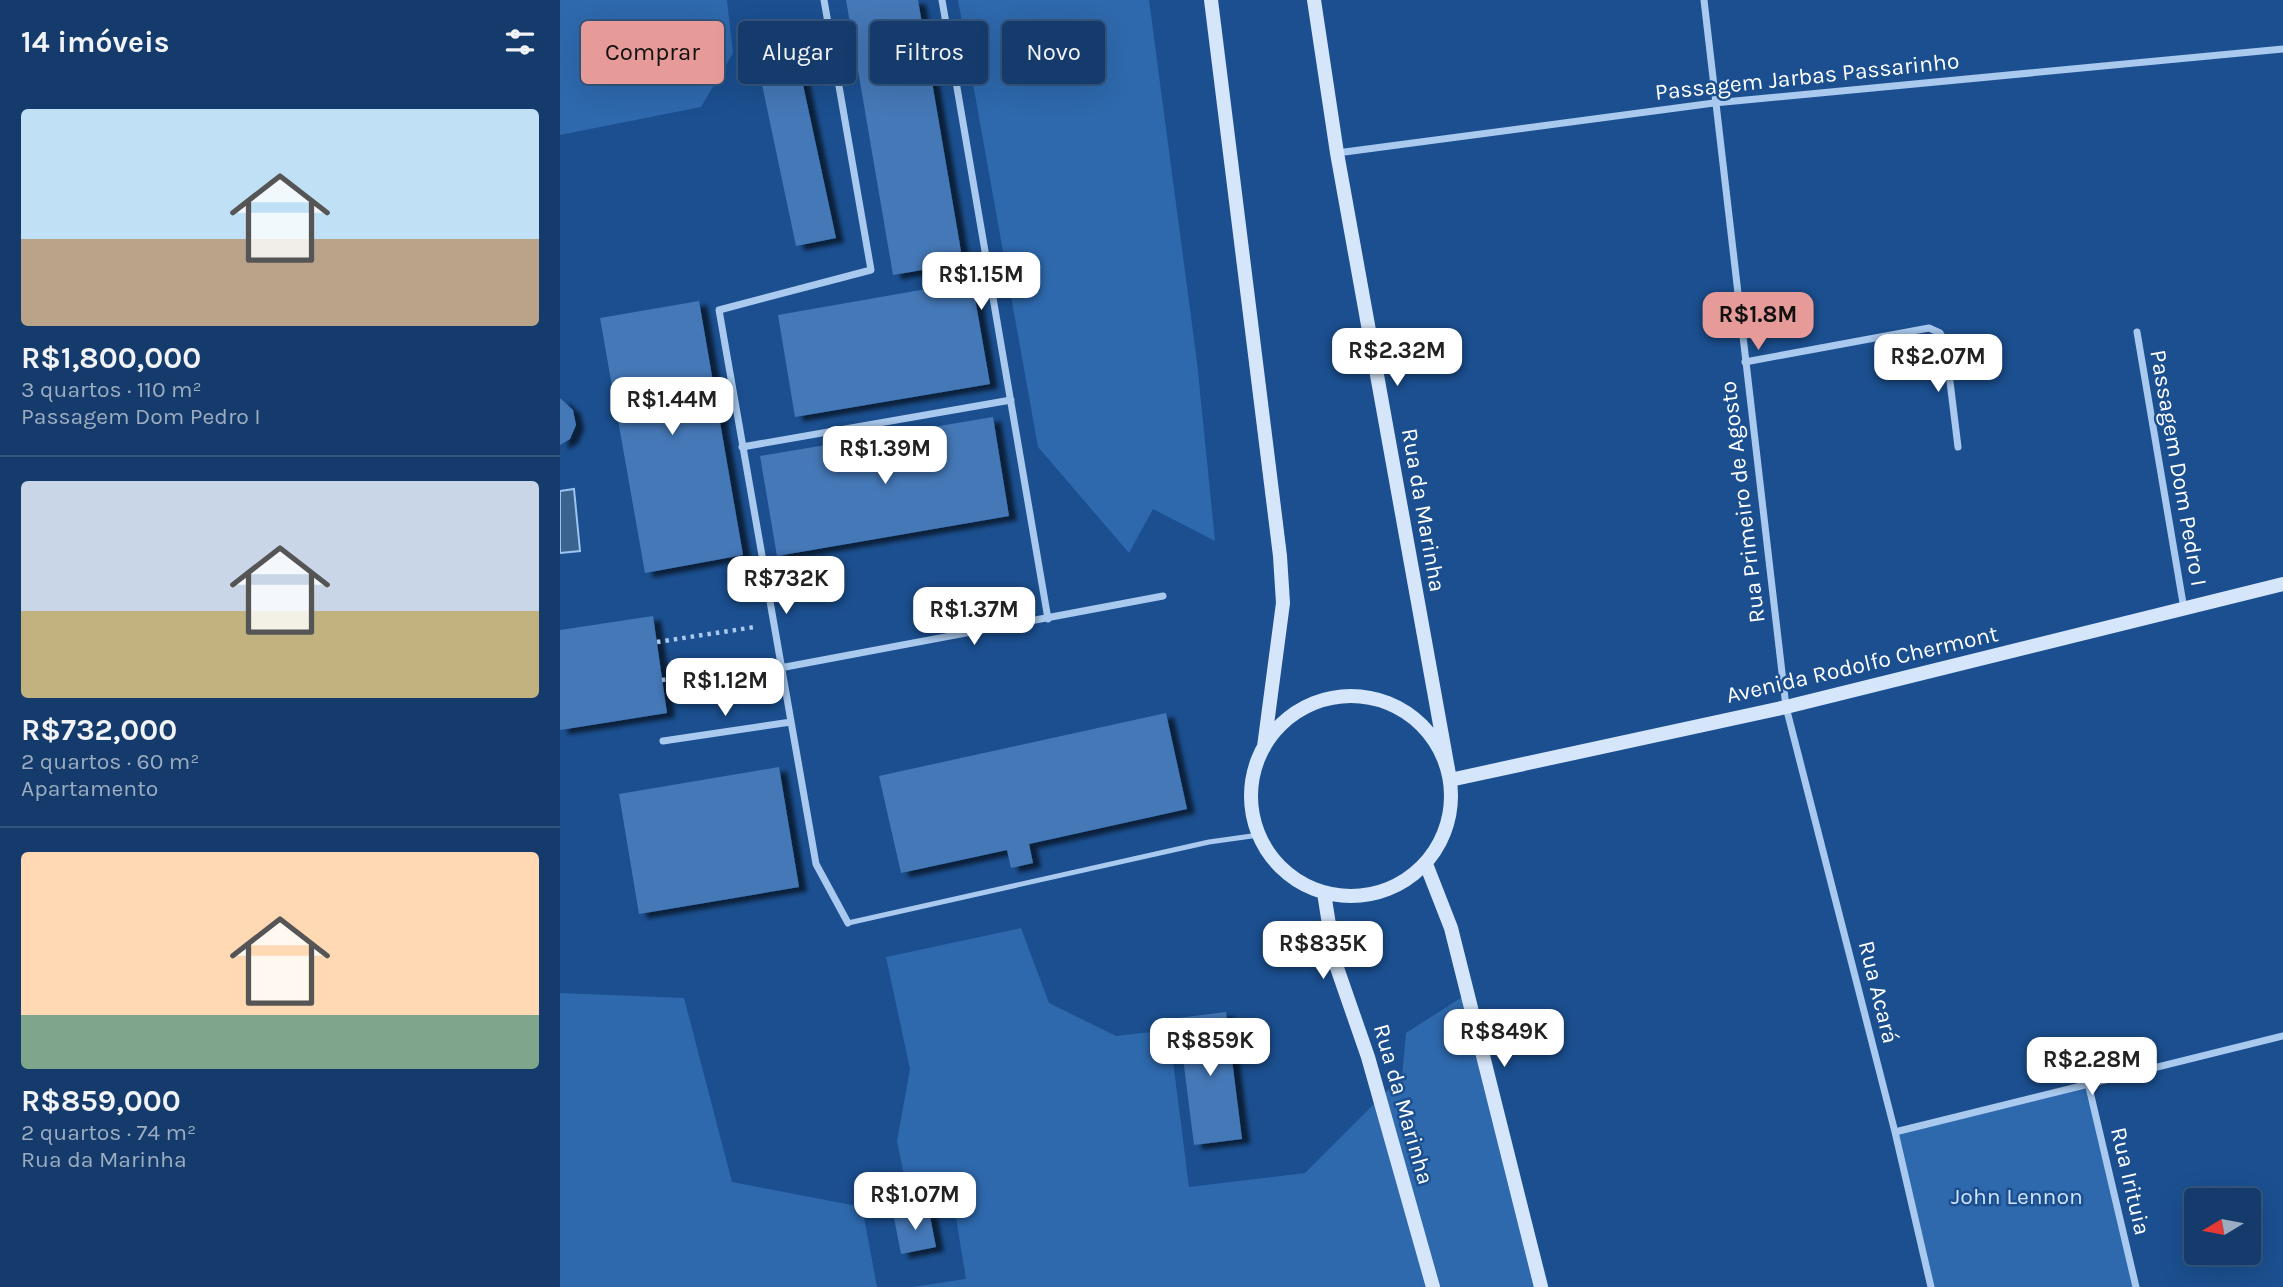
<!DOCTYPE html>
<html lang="pt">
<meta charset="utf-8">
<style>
:root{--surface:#143b6b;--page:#214673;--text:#f1f3f6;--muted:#9dadc1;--line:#33557e;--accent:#e69b98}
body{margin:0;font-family:Karla,sans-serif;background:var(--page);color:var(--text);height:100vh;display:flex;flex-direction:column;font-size:26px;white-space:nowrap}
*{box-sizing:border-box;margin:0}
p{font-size:23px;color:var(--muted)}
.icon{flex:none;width:38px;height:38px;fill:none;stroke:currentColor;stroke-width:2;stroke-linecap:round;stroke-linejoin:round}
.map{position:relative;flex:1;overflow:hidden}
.details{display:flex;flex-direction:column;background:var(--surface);width:560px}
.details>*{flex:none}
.top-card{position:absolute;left:21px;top:21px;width:665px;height:63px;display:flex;gap:14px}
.needle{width:46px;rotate:260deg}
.buttons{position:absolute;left:1624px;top:1188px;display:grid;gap:14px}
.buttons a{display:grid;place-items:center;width:77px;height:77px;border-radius:7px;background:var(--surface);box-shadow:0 7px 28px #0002,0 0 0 2px var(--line);font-size:35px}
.price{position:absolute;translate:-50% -60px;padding:0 16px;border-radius:14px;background:#fff;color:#222;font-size:23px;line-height:46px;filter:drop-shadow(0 2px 4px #0008)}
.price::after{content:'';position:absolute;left:50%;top:42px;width:21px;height:16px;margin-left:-10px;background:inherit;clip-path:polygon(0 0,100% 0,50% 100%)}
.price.selected{background:var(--accent);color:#111}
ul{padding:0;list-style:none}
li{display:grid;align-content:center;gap:14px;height:371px;padding:0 21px}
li+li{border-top:2px solid var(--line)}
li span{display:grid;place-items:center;height:217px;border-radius:7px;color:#555}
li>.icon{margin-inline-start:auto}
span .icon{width:126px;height:126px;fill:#fffc;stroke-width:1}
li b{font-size:30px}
h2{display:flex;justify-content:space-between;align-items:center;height:84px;padding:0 21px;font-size:30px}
.tag{padding:0 24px;border-radius:7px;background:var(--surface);box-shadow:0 7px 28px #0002,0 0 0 2px var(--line);font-size:24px;line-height:63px}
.tag.selected{background:var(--accent);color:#111}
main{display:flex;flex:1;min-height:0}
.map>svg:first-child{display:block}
.green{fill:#2e69ad}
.water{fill:#3c6290;stroke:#9cc4f0;stroke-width:2}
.building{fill:#4478b7;filter:url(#shadow)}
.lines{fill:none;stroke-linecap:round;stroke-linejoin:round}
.path{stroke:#a9c9ee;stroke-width:4.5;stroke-dasharray:3.5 5;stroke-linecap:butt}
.service{stroke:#a9c9ee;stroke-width:5}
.minor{stroke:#a9c9ee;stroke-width:7}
.secondary{stroke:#d6e6fa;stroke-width:14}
.labels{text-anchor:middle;stroke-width:5;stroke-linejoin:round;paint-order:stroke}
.street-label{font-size:23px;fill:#fff;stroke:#1b4f8f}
.park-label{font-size:23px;fill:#cfe3fa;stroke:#1b4f8f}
</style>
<main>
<section class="details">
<h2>14 imóveis<svg class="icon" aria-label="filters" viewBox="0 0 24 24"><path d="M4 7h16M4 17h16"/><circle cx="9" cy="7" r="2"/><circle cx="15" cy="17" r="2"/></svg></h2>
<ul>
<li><span style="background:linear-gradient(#bfe0f5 60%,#b9a48a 0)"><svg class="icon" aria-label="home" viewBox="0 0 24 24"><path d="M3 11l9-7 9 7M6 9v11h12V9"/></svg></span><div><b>R$1,800,000</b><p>3 quartos · 110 m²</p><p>Passagem Dom Pedro I</p></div></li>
<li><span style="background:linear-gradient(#c9d6e8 60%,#c2b280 0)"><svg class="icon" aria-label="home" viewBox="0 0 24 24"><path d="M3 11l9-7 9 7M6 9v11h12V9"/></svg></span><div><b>R$732,000</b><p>2 quartos · 60 m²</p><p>Apartamento</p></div></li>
<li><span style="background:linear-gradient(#ffd9b3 75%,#7fa58c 0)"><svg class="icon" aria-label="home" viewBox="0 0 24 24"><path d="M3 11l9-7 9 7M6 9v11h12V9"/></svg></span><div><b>R$859,000</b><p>2 quartos · 74 m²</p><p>Rua da Marinha</p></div></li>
</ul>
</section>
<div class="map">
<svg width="1723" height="1287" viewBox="0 0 1723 1287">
<defs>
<filter id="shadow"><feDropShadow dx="8" dy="4.5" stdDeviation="2" flood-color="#0009"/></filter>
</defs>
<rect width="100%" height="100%" fill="#1b4f8f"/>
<path class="green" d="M0,0H167L173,53L141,107L0,135Z
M398,0H589L637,362L655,541L593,509L569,553L478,447Z
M461,928L489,1003L556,1036L609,1030L629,1187L745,1173L842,1076L846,1033L910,992L989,1287H353L406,1279L392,1193L349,1199L337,1141L350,1069L326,957Z
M0,993L124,998L172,1182L302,1207L317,1287H0Z
M1528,1083L1576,1287H1371L1335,1132Z"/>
<path class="water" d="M14,489L20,551L0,553V491Z"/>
<path class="building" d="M286,0H358L403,263L333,275Z
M231,29L276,238L236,246L192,37Z
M412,281L430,384L235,417L218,315Z
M139,301L183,555L85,573L40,318Z
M0,398L13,410L16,425L10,439L0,445Z
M433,417L449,516L217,556L200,456Z
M93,616L107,713L0,730V630Z
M606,713L627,809L469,844L473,863L451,868L447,850L341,873L319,776Z
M219,767L239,887L79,914L59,794Z
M666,1012L682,1139L634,1145L618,1018Z
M369,1211L376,1247L341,1254L334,1218Z"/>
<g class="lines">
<path class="path" d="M97,642L195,627
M102,680L201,664"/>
<path class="service" d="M288,923L649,842L699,835"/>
<path class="minor" d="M264,0L311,270L159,310L256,864L288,923
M382,0L488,619
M1144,0L1226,707L1335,1132L1371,1287
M777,153L1154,103L1723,49
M1577,332L1624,609
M1185,362L1369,328L1380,333L1385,341L1398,447
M182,447L451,400
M220,668L603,596
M103,741L231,722
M1528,1083L1576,1287
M1335,1132L1723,1036"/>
<path class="secondary" d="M651,0L720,556L723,603L704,747
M754,0L777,153L890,780L1226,707L1723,584
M691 796a100 100 0 1 1 200 0a100 100 0 1 1-200 0Z
M866,864L891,928L981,1287
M764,893L775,962L808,1057L873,1287"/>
</g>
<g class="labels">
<g class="street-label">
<text transform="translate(1247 76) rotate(-6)" y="8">Passagem Jarbas Passarinho</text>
<text transform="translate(1619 468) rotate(80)" y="8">Passagem Dom Pedro I</text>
<text transform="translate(1182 502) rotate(-97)" y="8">Rua Primeiro de Agosto</text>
<text transform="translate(864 510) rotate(80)" y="8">Rua da Marinha</text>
<text transform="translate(1302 664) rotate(-13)" y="8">Avenida Rodolfo Chermont</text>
<text transform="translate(1319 992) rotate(76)" y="8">Rua Acará</text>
<text transform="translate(844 1104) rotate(74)" y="8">Rua da Marinha</text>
<text transform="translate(1571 1181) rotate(77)" y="8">Rua Irituia</text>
</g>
<g class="park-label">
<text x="1457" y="1204">John Lennon</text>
</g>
</g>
</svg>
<div class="buttons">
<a><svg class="needle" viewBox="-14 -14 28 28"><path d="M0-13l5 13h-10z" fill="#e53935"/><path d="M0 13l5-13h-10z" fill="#9dadc1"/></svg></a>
</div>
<b class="price" style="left:421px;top:312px">R$1.15M</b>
<b class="price selected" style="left:1198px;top:352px">R$1.8M</b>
<b class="price" style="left:837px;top:388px">R$2.32M</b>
<b class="price" style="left:1378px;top:394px">R$2.07M</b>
<b class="price" style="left:112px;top:437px">R$1.44M</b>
<b class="price" style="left:325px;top:486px">R$1.39M</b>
<b class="price" style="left:226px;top:616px">R$732K</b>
<b class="price" style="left:414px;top:647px">R$1.37M</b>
<b class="price" style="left:165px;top:718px">R$1.12M</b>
<b class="price" style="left:763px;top:981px">R$835K</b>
<b class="price" style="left:944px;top:1069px">R$849K</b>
<b class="price" style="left:650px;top:1078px">R$859K</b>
<b class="price" style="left:1532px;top:1097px">R$2.28M</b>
<b class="price" style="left:355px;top:1232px">R$1.07M</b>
<div class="top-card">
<a class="tag selected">Comprar</a>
<a class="tag">Alugar</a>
<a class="tag">Filtros</a>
<a class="tag">Novo</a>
</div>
</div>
</main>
